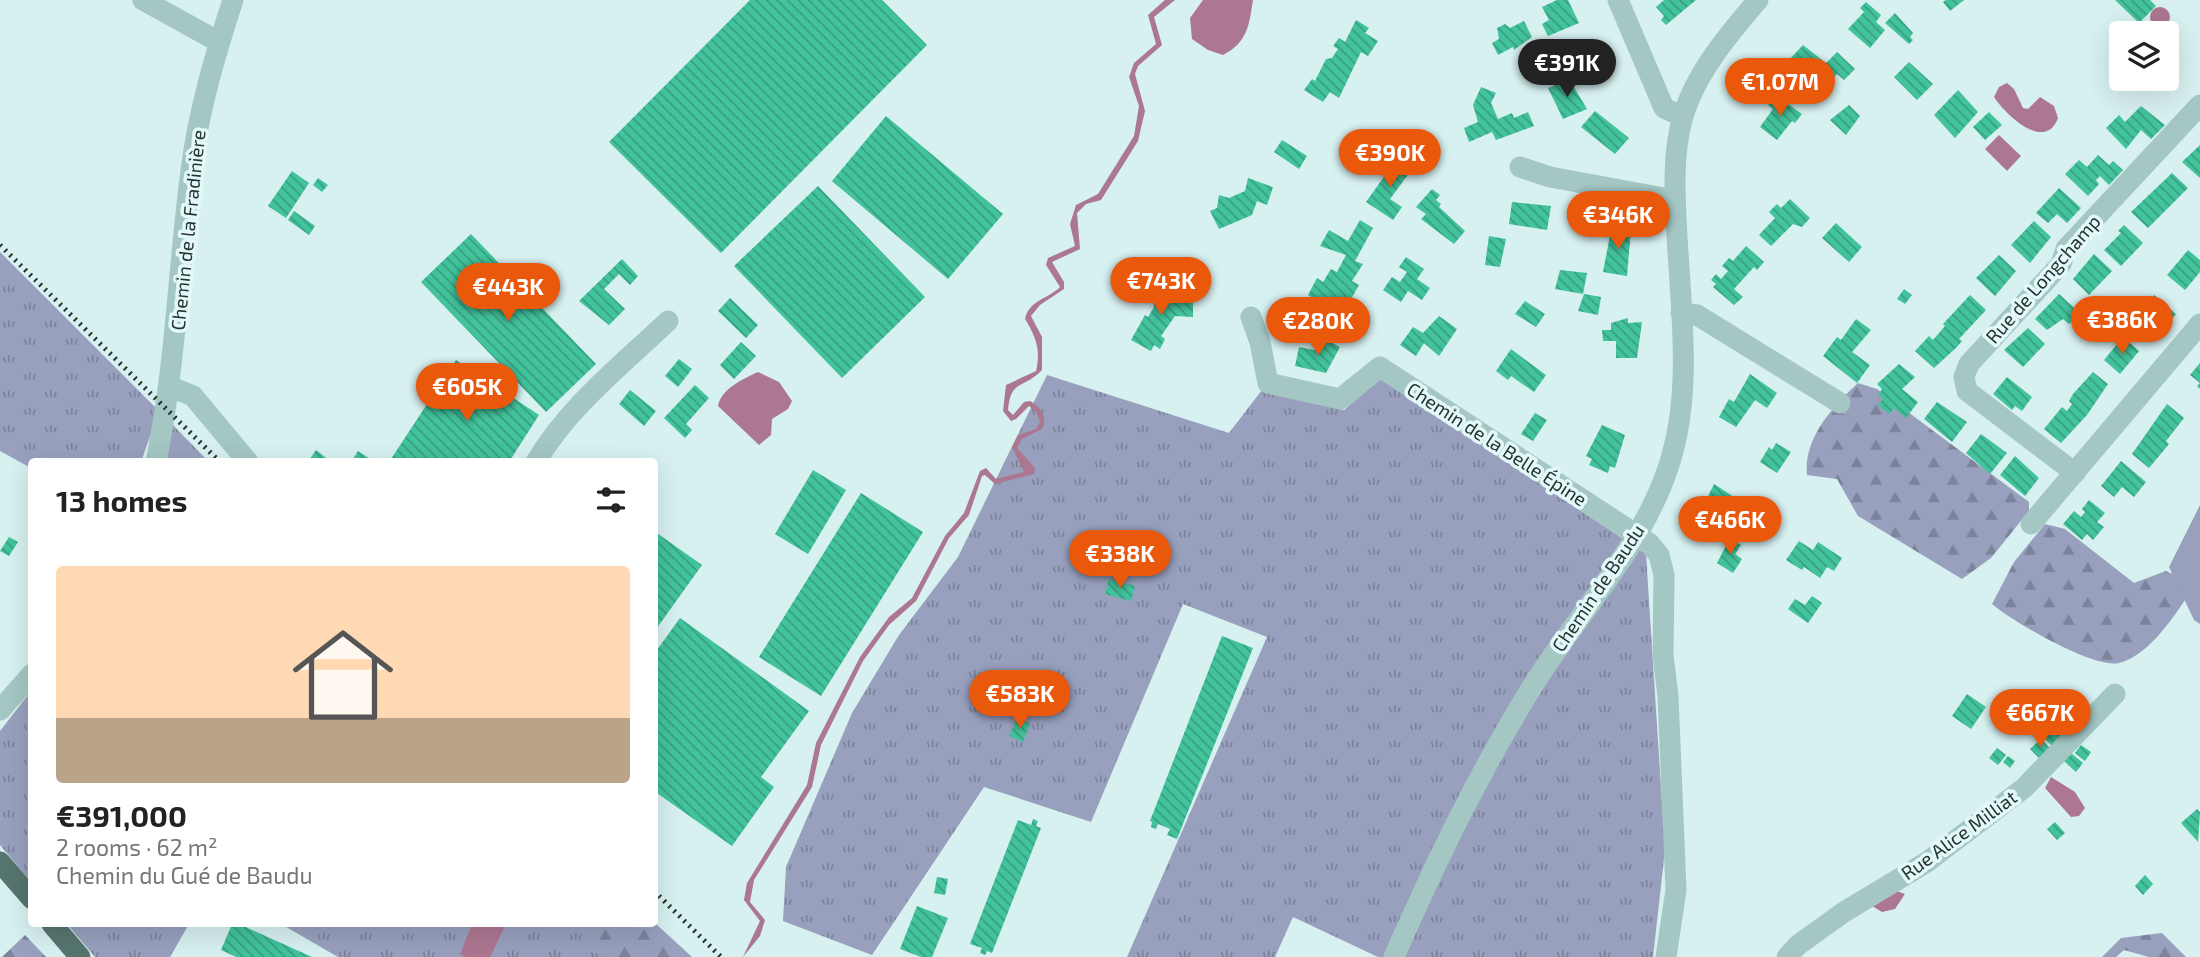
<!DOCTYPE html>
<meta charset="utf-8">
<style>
:root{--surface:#fff;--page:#f6f6f6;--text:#222;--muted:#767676;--line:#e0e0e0;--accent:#ea580c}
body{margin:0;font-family:"Exo 2",sans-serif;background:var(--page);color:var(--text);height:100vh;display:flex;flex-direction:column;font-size:26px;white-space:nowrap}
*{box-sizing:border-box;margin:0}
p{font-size:23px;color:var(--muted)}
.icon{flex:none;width:38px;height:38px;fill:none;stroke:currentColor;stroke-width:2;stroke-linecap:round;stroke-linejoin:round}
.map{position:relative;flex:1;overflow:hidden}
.sheet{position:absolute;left:28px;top:458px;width:630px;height:469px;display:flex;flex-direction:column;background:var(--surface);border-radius:7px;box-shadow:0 7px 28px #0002}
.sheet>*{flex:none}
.buttons{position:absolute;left:2109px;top:21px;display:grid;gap:14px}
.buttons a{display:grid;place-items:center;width:70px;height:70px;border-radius:7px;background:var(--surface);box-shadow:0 7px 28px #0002;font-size:35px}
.price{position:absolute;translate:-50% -60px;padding:0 16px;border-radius:24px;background:var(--accent);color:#fff;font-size:23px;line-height:46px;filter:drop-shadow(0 2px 4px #0008)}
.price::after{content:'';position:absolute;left:50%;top:42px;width:21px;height:16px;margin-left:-10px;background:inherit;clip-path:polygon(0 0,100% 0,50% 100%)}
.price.active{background:#222;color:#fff}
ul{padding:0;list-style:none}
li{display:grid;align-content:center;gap:14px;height:371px;padding:0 28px}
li+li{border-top:2px solid var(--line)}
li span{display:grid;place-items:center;height:217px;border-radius:7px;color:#555}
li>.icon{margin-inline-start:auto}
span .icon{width:126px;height:126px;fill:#fffc;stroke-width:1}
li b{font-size:30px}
h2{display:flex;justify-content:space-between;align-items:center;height:84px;padding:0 28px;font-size:30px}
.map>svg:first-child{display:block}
.grass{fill:url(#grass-tufts)}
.forest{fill:url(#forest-firs)}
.park{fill:#98a0be}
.water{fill:#ac7791}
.building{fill:url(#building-back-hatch)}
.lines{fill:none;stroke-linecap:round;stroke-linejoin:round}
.minor{stroke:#a4c7c4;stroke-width:21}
.major{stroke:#56756e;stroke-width:21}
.rail{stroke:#253330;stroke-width:5;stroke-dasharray:2 5;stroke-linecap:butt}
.labels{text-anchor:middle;stroke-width:7;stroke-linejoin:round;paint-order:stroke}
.street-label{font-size:19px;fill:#253330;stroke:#e3f8f8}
</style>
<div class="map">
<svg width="2200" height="957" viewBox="0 0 2200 957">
<defs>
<pattern id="grass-tufts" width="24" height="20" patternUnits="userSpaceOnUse" patternTransform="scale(1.75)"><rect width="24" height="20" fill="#98a0be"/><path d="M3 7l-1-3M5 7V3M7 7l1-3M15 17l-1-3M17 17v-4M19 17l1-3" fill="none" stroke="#7c839b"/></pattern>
<pattern id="forest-firs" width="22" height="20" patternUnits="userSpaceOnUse" patternTransform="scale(1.75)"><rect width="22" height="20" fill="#98a0be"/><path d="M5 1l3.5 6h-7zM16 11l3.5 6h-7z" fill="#7c839b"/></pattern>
<pattern id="building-back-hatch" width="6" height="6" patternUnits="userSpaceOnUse" patternTransform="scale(1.75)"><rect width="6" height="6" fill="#42c39c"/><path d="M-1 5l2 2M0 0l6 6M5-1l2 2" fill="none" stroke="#379f80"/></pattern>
</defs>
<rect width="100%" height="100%" fill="#d7f0f0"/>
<path class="grass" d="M0,252L159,411L141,462H32L31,468L0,451Z
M1047,375L1229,433L1262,390L1344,410L1381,378L1646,554L1665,850L1653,957H1378L1293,917L1275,957H1127L1267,637L1183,604L1091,822L984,787L872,955L783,921L786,867L852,713L899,635L958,557Z
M171,423L209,462H160Z
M31,691V882L0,845V731Z
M67,924H189L170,957H95Z
M281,924H594L602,957H338Z"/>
<path class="forest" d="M1858,383L1877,389L2029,502V511L1991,558L1962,579L1858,516L1837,479L1807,475C1803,439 1833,406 1858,383Z
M2045,524L2065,529L2134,583L2166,571L2183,579L2185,600C2170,622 2147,656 2119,663C2094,669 2013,622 1992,604L2014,562Z
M655,923L692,957H601L592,949L590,924Z
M2162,933L2186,957H2149L2124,950L2116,957H2102L2121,938Z
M25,935L46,957H2Z"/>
<path class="park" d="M2200,505V624L2194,620L2169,567Z"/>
<path class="water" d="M1165,0H1175L1154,17L1162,45L1138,66L1135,74L1145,111L1138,141L1101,200L1086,204L1077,213L1080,249L1052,262L1064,282V289L1040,305L1031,316L1042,337V370C1023,390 1011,378 1008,410L1013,415L1024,402L1030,401C1041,407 1048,417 1042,429L1022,439L1017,448L1035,468L1034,474L995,484L985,475L982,476L969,515L949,538L916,601L889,625L863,661L821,745L812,787L754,880L750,902L765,920L760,936L743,957L760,921L744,900L747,883L807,785L816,743L860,657L889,617L912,598L945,536L964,513L980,471L986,468L996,479L1024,472L1012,447L1018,435L1036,429L1040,422L1037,413L1029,406L1016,419L1011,421L1003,411L1006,385L1036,371C1041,350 1036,337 1025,319C1029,300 1048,299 1060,287L1046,265L1048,258L1075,246L1070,224L1076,205L1098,194L1134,136L1139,106L1129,77L1134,63L1156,44L1148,15Z
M1203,0H1253C1249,25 1248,42 1223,55L1208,50L1192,39L1190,18Z
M2150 17a10 10 0 1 1 20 0a10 10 0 1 1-20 0Z
M2007,83L2014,89L2023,108L2028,109L2040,97L2054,106L2058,118C2045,153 2005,114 1994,97L1999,87Z
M1999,135L2021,156L2007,171L1985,149Z
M758,372L779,382L792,401L788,409L772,419L771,435L759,445L718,406C721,389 743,379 758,372Z
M2051,777L2075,792L2085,808L2079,816L2071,817L2045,788Z
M1897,891L1905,894L1895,909L1882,912L1869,904Z
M472,924H500L504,928L490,957H465L460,954Z"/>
<path class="building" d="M750,0H882L927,45L721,253L609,142Z
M1557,0H1568L1579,23L1548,36L1542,24L1549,20L1542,7Z
M1664,0H1696L1666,25L1661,20L1664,16L1656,7Z
M1946,0H1964L1950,11L1943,2Z
M2115,0H2150L2156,6L2139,23Z
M1866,2L1881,15L1876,22L1885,30L1870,48L1848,29L1864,12L1860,8Z
M1895,13L1913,33L1910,37L1913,40L1909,44L1885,23Z
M1356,20L1369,28L1365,33L1378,41L1368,56L1361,52L1339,98L1330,92L1323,102L1304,90L1312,79L1315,81L1326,59L1332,58L1338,49L1333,46L1339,38L1345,42Z
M1524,21L1532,37L1514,50L1513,47L1498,55L1492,43L1499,39L1497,28L1505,24L1510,28Z
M1803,45L1826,63L1837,52L1855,69L1844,80L1837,74L1821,91L1789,60Z
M1909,62L1933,84L1917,100L1894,77Z
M1569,79L1587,109L1563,119L1548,88Z
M1481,87L1496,93L1491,103L1498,119L1512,113L1514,118L1528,112L1534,126L1496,140L1492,132L1469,142L1464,128L1478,122L1473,105Z
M1958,90L1978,112L1955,138L1934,115Z
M1775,95L1802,114L1795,123L1792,121L1777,140L1760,127L1773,109L1768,105Z
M1849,105L1860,116L1846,135L1830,120Z
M2141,106L2165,125L2151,139L2141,130L2126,149L2106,128L2119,115L2125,122Z
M1595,111L1629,138L1615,154L1581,127Z
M1989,112L2002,125L1985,140L1973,127Z
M886,116L1003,214L948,279L832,181Z
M1282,140L1307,156L1299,169L1274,152Z
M2200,145V178L2182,162Z
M2098,155L2109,165L2113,161L2123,170L2109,185L2100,176L2096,180L2099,184L2088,196L2065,174L2079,160L2087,167Z
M1391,156L1413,168L1390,199L1402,207L1393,220L1366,202L1391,167L1387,162Z
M292,171L309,183L286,218L268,206Z
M2172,173L2188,188L2148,228L2131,212Z
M318,178L328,185L322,192L313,185Z
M1248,178L1273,187L1267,205L1257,201L1252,215L1219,229L1210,211L1217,208L1219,195L1229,198L1245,191Z
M818,186L925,297L842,378L734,266Z
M2059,188L2081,208L2067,223L2057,214L2048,223L2036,213Z
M1432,189L1440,195L1436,200L1441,204L1439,207L1465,231L1454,244L1421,219L1426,214L1416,207Z
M1790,199L1810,218L1802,227L1793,224L1771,246L1759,235L1775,218L1769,212L1777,204L1781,208Z
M1512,202L1551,206L1547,230L1509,224Z
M294,211L315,226L309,235L288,220Z
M1360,220L1373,228L1355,261L1363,264L1352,281L1359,285L1329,338L1316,331L1329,308L1308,295L1317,278L1323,282L1331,269L1337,272L1346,255L1320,246L1329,230L1348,241Z
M2034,221L2051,237L2030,263L2011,245Z
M1836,223L1862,247L1849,262L1822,238Z
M1612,225L1631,229L1627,276L1603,272Z
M2124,225L2143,243L2121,266L2104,250L2121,233L2118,231Z
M471,234L596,364L546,412L421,282Z
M1489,236L1506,239L1500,267L1485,265Z
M1746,246L1764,262L1757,270L1754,267L1734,289L1743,297L1734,305L1713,287L1716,284L1711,280L1716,274L1721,279L1728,271L1722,266L1729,258L1733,261Z
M2188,250L2200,260V272L2185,290L2167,275Z
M2094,254L2112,271L2089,295L2073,279Z
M1999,255L2016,271L1995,296L1976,278Z
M1406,257L1424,269L1417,279L1430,288L1422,300L1408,291L1401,302L1383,290L1392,277L1400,282L1407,272L1399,267Z
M622,259L638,276L630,285L619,274L604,289L625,309L609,325L579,301Z
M1560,270L1587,273L1583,294L1555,289Z
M1163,277L1173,283L1175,301L1193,300V317L1175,316L1161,336L1165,339L1160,349L1154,345L1151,351L1131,340L1145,315L1148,317L1154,307V297H1161V291L1156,288Z
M1904,289L1912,295L1905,304L1897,299Z
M1584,294L1601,297L1598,315L1578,311Z
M2059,294L2080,313L2069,324L2063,319L2047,330L2035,319Z
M1970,295L1986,310L1959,339L1962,341L1956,348L1934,368L1915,351L1929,336L1933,340L1945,326L1943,324Z
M2154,295L2176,314L2163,329L2155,322L2145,339L2123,322L2134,309L2139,313Z
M730,298L758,325L746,338L718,311Z
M1525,301L1545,314L1536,327L1515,314Z
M1439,316L1457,329L1439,356L1424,343L1416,356L1400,345L1413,327L1423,333Z
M1628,318V323L1642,322L1637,358H1616V341H1603L1602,330H1611V323Z
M1856,319L1871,330L1852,352L1870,365L1857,383L1823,356L1837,337L1841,340Z
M2028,328L2045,344L2023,367L2004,350Z
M2123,337L2139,351L2120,374L2104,360Z
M1323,338L1340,347L1326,373L1295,366L1299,347L1315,350Z
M741,342L756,356L734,379L720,365Z
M1511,349L1546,375L1534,392L1511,376L1508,380L1496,371Z
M679,359L692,369L678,387L665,376Z
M456,360L539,415L509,462H389Z
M2200,363V389L2197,386L2200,383L2190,375Z
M1899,364L1915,377L1902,389L1918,402L1906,418L1894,408L1889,414L1878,405L1883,399L1878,395L1882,389L1877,384Z
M2093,372L2108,384L2087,415L2061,443L2044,429L2062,407L2067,411L2072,404L2069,401L2073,394Z
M1750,374L1777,393L1767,408L1755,400L1736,427L1719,417L1729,399L1734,402Z
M2007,377L2032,397L2022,411L2015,406L2012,410L1993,394Z
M695,385L709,398L686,424L692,430L685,438L664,418Z
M630,390L656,411L644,426L619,404Z
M1937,402L1967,422L1952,442L1924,419Z
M2167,404L2184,418L2166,441L2169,444L2149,468L2132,454Z
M1535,413L1547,420L1533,441L1521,434Z
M1602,425L1625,435L1615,468L1610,466L1608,473L1589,465L1592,459L1586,456Z
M1981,434L2007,453L1990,474L1966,453Z
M1776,443L1791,452L1777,473L1760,462L1769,447L1772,450Z
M316,450L325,457L328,462H308Z
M358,451L375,462H351Z
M2015,456L2039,478L2025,496L2000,475Z
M2121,461L2146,482L2134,497L2122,487L2114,497L2101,486Z
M813,470L846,490L808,554L775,534Z
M1714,484L1734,497L1711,533L1695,523Z
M861,493L923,532L821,696L759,657Z
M2089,500L2105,513L2097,522L2104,527L2093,540L2087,534L2082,540L2063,524L2074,511L2081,517L2085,512L2082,509Z
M654,531L702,565L654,632Z
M9,537L18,542L9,556L0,551Z
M1730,538L1741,545L1735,554L1742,559L1733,573L1717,563Z
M1799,541L1813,550L1818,542L1842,558L1834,571L1827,567L1820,578L1804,567L1802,570L1786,560Z
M1109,579L1135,586L1131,601L1105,594Z
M1812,596L1822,603L1808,623L1788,609L1795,599L1805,605Z
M680,618L809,711L761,777L774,787L732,846L654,791V654Z
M1222,636L1253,648L1177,839L1167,835L1170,829L1158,824L1156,829L1151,827L1152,822L1150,821Z
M1967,694L1986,707L1971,729L1952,716Z
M2007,701L2022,712L2009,726L1996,715Z
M2072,701L2079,708L2086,702L2094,708L2054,748L2041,735L2068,710L2065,707Z
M1017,718L1030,724L1023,742L1009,736Z
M2041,739L2050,748L2039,758L2030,749Z
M2081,745L2091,752L2085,761L2075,753Z
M1997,748L2006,755L1998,765L1989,758Z
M2071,753L2083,763L2076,772L2064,761Z
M2008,756L2015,761L2010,768L2003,762Z
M2197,809L2200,812L2198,842L2181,823Z
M1033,819L1038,821L1036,826L1041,828L992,953L987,951L985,955L980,953L982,948L970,944L1018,820L1031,825Z
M2055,822L2065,833L2057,840L2047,829Z
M2145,875L2153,884L2143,895L2135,886Z
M937,877L948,879L945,895L934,893Z
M917,906L948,918L932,957H921L900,949Z
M232,924H239L312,957H236L221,950Z"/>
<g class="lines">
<path class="minor" d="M143,0L219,42
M1618,0L1664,108L1683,117
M1520,167L1550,177L1675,200
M1681,313L1697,315L1840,403
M1251,317L1260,342L1268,383L1340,399L1380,367L1649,543L1659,555L1664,575L1663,655L1668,696L1676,890L1666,957
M171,387L193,396L248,462
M156,462C176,364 178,269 191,171C198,113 215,55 233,0
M536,462C568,407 622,365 668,321
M2075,473L1967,391L1964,377L1969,364L2061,264L2066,249L2200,105
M2031,524L2200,324
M0,710L32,674
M1394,957C1437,859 1480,770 1537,679C1581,611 1642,546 1668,468C1693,395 1681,312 1677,236C1675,198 1672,158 1682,120C1694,75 1728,35 1758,0
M1787,957L1798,945L1844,912L1927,862L2024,788L2115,694"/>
<path class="major" d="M0,862L32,899
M52,924L80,957"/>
<path class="rail" d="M0,245L220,462
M654,891L721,957"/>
</g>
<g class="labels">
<g class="street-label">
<text transform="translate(188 230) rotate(-84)" y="7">Chemin de la Fradinière</text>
<text transform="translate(2043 279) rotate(-49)" y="7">Rue de Longchamp</text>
<text transform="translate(1497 444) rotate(33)" y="7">Chemin de la Belle Épine</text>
<text transform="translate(1598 588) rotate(-56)" y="7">Chemin de Baudu</text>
<text transform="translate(1959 835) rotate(-36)" y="7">Rue Alice Milliat</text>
</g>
</g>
</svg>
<div class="buttons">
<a><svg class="icon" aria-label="layers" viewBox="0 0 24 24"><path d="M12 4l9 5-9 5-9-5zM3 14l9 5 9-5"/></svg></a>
</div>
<b class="price active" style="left:1567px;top:99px">€391K</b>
<b class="price" style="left:1780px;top:118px">€1.07M</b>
<b class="price" style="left:1390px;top:189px">€390K</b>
<b class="price" style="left:1618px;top:251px">€346K</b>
<b class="price" style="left:1161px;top:317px">€743K</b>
<b class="price" style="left:508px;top:323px">€443K</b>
<b class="price" style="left:2122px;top:356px">€386K</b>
<b class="price" style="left:1318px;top:357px">€280K</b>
<b class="price" style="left:467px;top:423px">€605K</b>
<b class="price" style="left:1730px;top:556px">€466K</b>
<b class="price" style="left:1120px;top:590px">€338K</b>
<b class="price" style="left:1020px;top:730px">€583K</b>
<b class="price" style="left:2040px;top:749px">€667K</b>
<section class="sheet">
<h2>13 homes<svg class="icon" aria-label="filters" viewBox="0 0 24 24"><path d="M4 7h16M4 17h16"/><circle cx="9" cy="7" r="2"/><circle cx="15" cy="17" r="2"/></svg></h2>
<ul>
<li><span style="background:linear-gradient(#ffd9b3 70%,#b9a48a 0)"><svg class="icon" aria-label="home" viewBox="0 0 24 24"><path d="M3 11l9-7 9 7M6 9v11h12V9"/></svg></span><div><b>€391,000</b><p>2 rooms · 62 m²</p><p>Chemin du Gué de Baudu</p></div></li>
</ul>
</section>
</div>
